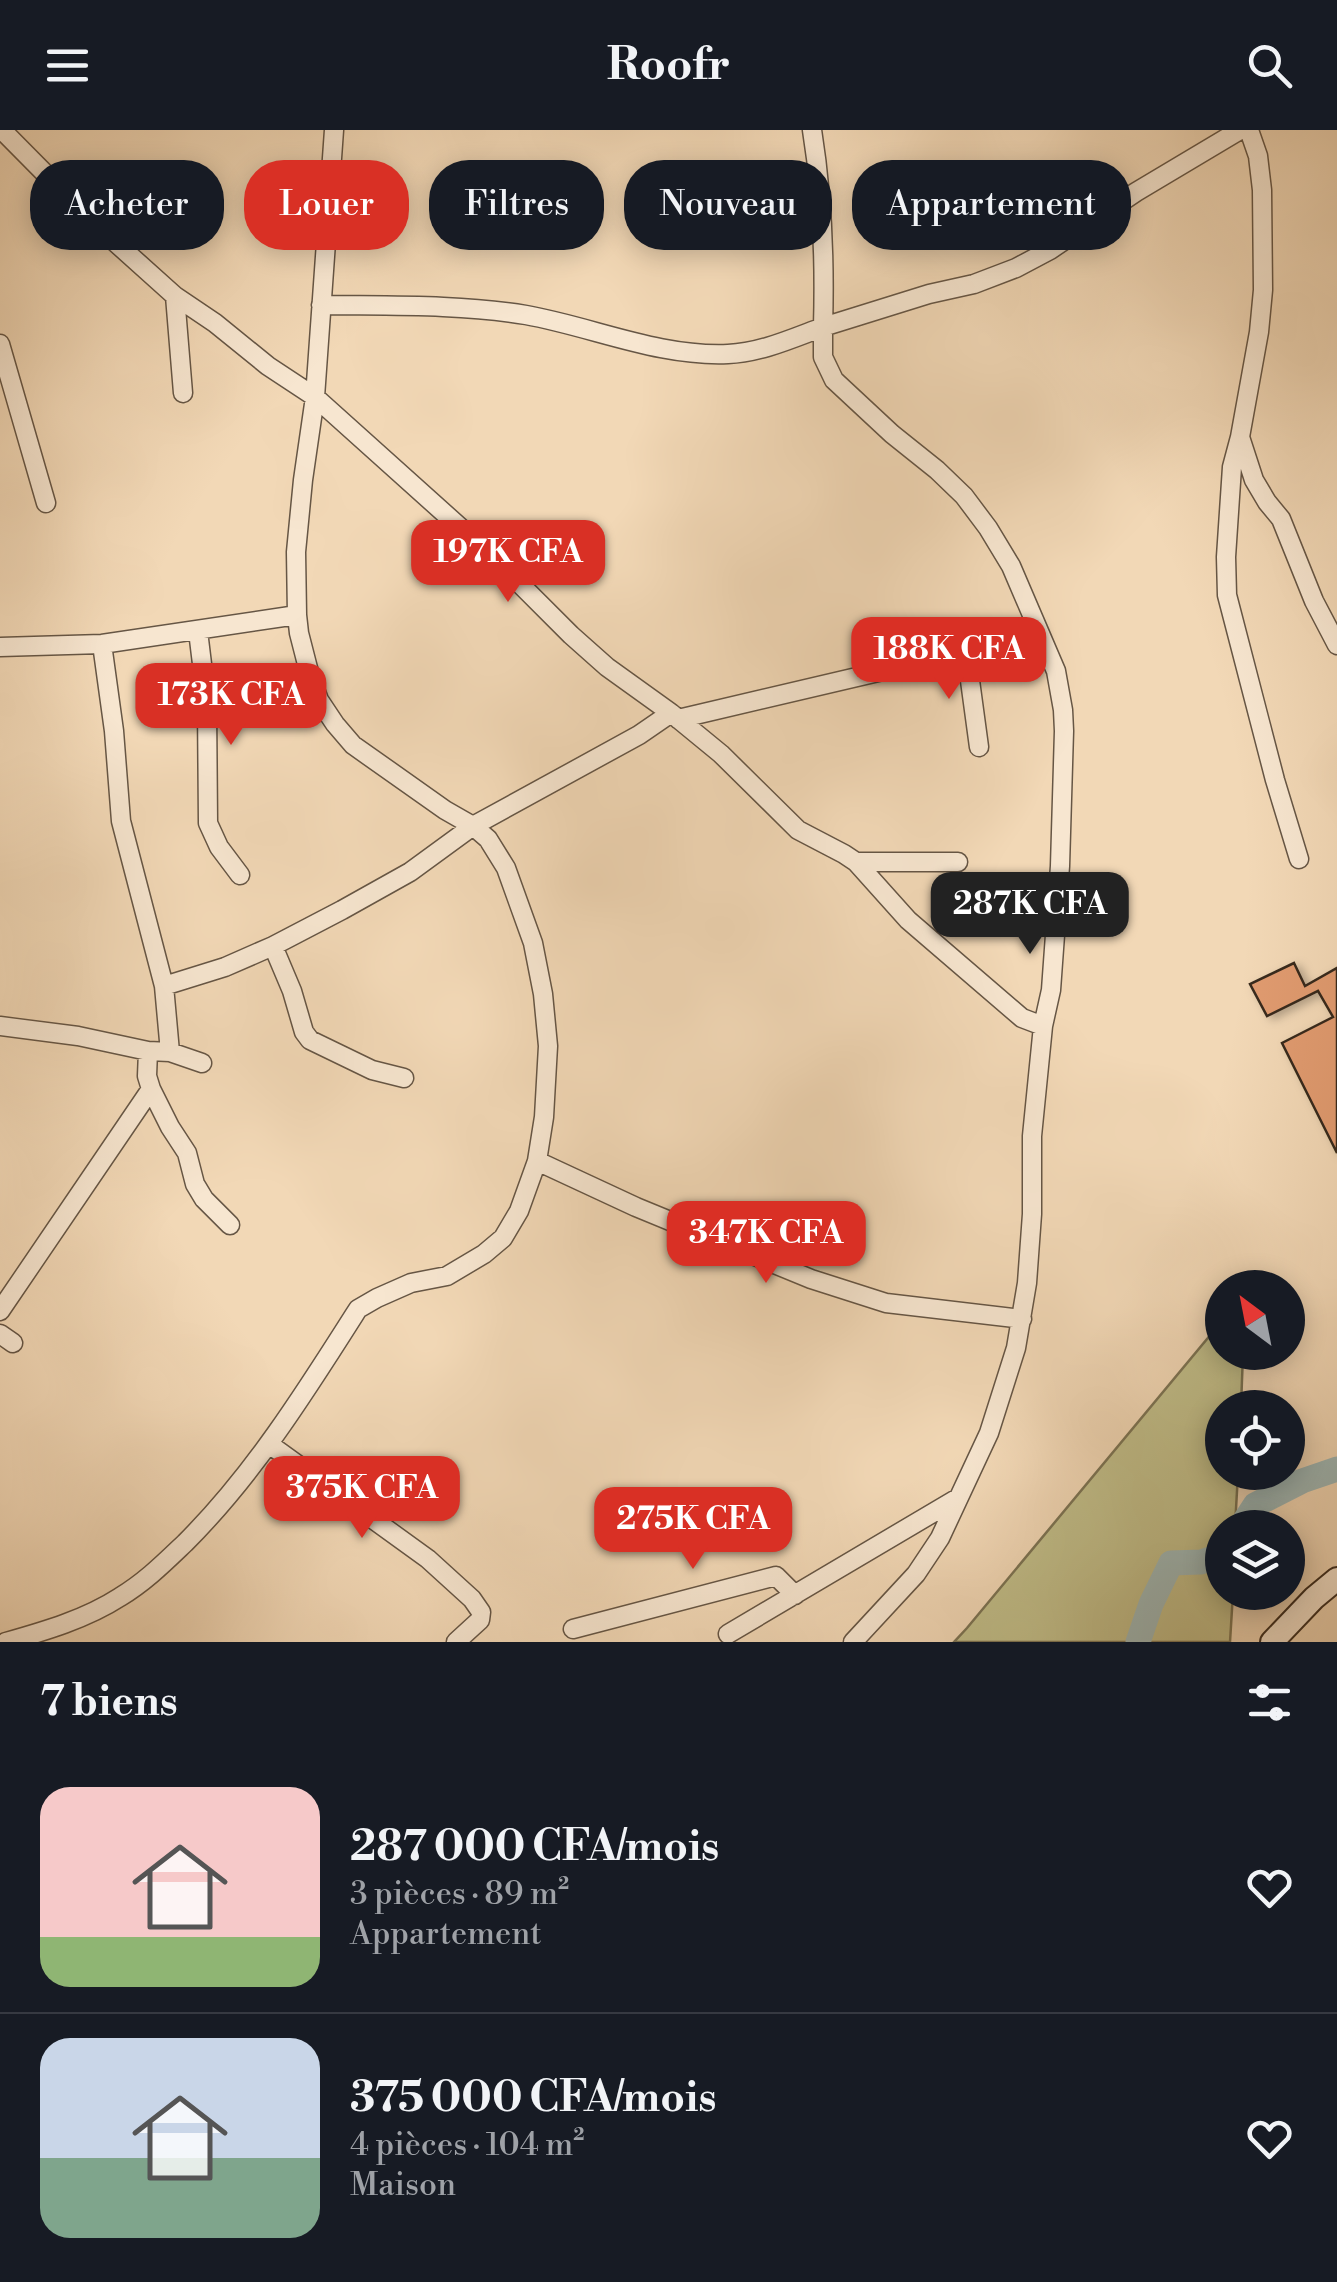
<!DOCTYPE html>
<html lang="fr">
<meta charset="utf-8">
<style>
:root{--surface:#171b24;--page:#20242c;--text:#f1f3f6;--muted:#9ea1a6;--line:#363941;--accent:#d93025}
body{margin:0;font-family:"Libre Bodoni",serif;background:var(--page);color:var(--text);height:100vh;display:flex;flex-direction:column;font-size:38px;white-space:nowrap}
*{box-sizing:border-box;margin:0}
p{font-size:32px;color:var(--muted)}
.icon{flex:none;width:55px;height:55px;fill:none;stroke:currentColor;stroke-width:2;stroke-linecap:round;stroke-linejoin:round}
.map{position:relative;height:1512px;overflow:hidden}
.panel{display:flex;flex-direction:column;background:var(--surface);flex:1}
.panel>*{flex:none}
.banner{position:absolute;left:30px;top:30px;width:1278px;height:90px;display:flex;gap:20px}
.needle{width:65px;rotate:328deg}
.buttons{position:absolute;left:1205px;top:1140px;display:grid;gap:20px}
.buttons a{display:grid;place-items:center;width:100px;height:100px;border-radius:50%;background:var(--surface);box-shadow:0 5px 25px #0003;font-size:50px}
.price{position:absolute;translate:-50% -85px;padding:0 22px;border-radius:20px;background:var(--accent);color:#fff;font-size:32px;line-height:65px;filter:drop-shadow(0 2px 5px #0008)}
.price::after{content:'';position:absolute;left:50%;top:60px;width:30px;height:22px;margin-left:-15px;background:inherit;clip-path:polygon(0 0,100% 0,50% 100%)}
.price.active{background:#222;color:#fff}
ul{padding:0;list-style:none}
li{display:flex;align-items:center;gap:30px;height:250px;padding:0 40px}
li+li{border-top:2px solid var(--line)}
li span{display:grid;place-items:center;flex:none;width:280px;height:200px;border-radius:30px;color:#555}
li>.icon{margin-inline-start:auto}
span .icon{width:120px;height:120px;fill:#fffc;stroke-width:1}
li b{font-size:42px}
h2{display:flex;justify-content:space-between;align-items:center;height:120px;padding:0 40px;font-size:42px}
.chip{padding:0 35px;border-radius:40px;background:var(--surface);box-shadow:0 5px 25px #0003;font-size:35px;line-height:90px}
.chip.active{background:var(--accent);color:#fff}
header{display:flex;justify-content:space-between;align-items:center;height:130px;padding:0 40px;background:var(--surface);font-size:45px;font-weight:800}
.map>svg:first-child{display:block}
.green{fill:#c0bd89;stroke:#7c7454;stroke-width:2.5}
.lines{fill:none;stroke-linecap:round;stroke-linejoin:round}
.river{stroke:#9eb8b7;stroke-width:25}
.building{fill:#e09b6f;stroke:#372a1f;stroke-width:2.5;filter:url(#shadow)}
.street-casing{stroke:#665645;stroke-width:21}
.secondary-casing{stroke:#372a1f;stroke-width:26}
.street{stroke:#f7e6d0;stroke-width:18}
.secondary{stroke:#f7e6d0;stroke-width:22}
</style>
<header><svg class="icon" aria-label="menu" viewBox="0 0 24 24"><path d="M4 6h16M4 12h16M4 18h16"/></svg>Roofr<svg class="icon" aria-label="search" viewBox="0 0 24 24"><circle cx="10" cy="10" r="6"/><path d="M15 15l6 6"/></svg></header>
<div class="map">
<svg width="1337" height="1512" viewBox="0 0 1337 1512">
<defs>
<filter id="shadow"><feDropShadow dx="5.5" dy="3" stdDeviation="5" flood-color="#0004"/></filter>
</defs>
<rect width="100%" height="100%" fill="#f2d8b6"/>
<filter id="stains"><feTurbulence type="fractalNoise" baseFrequency=".002" numOctaves="4"/><feColorMatrix values="0 0 0 0 .2 0 0 0 0 .09 0 0 0 0 .02 0 0 0 .5 -.17"/></filter>
<radialGradient id="worn" r=".72"><stop offset=".6" stop-color="#630" stop-opacity="0"/><stop offset="1" stop-color="#630" stop-opacity=".3"/></radialGradient>
<path class="green" d="M1222,1191V1222L1243,1223L1241,1277L1222,1278V1342L1238,1343L1235,1397L1222,1398V1462L1233,1463L1230,1512H954L967,1498Z"/>
<g class="lines">
<path class="river" d="M1240,1398L1255,1375L1302,1351L1337,1339
M1138,1512L1151,1474L1171,1433L1201,1432L1222,1425"/>
</g>
<path class="building" d="M1294,833L1305,856L1337,838V1023L1282,913L1333,887L1318,861L1267,886L1250,854Z"/>
<g class="lines">
<defs>
<path id="street" d="M2,0L96,95L175,166L215,193L268,236L315,267L492,426L571,505L607,537L671,583L721,624L798,700L844,724L856,732L908,790L1022,888L1043,896
M812,0C823,68 825,129 823,197L929,164L974,154L1016,138L1050,120L1136,62L1240,0
M1249,0L1258,26L1262,60L1263,160L1259,202L1240,307L1254,350L1267,372L1281,389L1314,471L1337,515
M175,166L183,263
M321,175C389,176 459,174 526,185C593,197 659,227 728,224C760,223 793,208 823,197V227L834,250L892,304L937,340L964,366L988,398L1011,436L1056,541L1063,580L1064,601L1060,736L1051,860L1043,896L1032,1006V1084L1027,1153L1016,1218L989,1303L940,1408L916,1444L853,1512
M0,214L46,373
M1240,307L1232,337L1226,427L1227,465L1275,650L1299,729
M198,501L207,575L208,693L219,717L240,745
M102,514L114,601L121,691L164,856L170,922
M0,517L102,514L297,485
M966,521L979,617
M678,589L921,532L1038,500
M856,732H958
M273,816L292,861L304,902L310,910L372,940L404,948
M164,856L225,837L273,816L342,780L410,742L473,696L639,605L671,583
M0,896L78,906L148,921L170,922L202,933
M148,921L147,946L151,959L170,997L187,1023L195,1054L204,1069L230,1095
M537,1031L636,1077L811,1149L886,1173L1022,1189
M0,1181L151,959
M0,1204L13,1213
M269,1314L428,1429L472,1469L481,1482L480,1490L456,1512
M573,1499L776,1446L795,1465
M728,1504L958,1368
M6,1512C45,1501 86,1489 120,1467C145,1452 164,1433 185,1413C254,1344 306,1261 358,1179L377,1168L411,1153L447,1146L484,1124L503,1108L519,1081L537,1031L544,987L548,916L543,864L533,813L506,738L488,709L473,696L445,680L353,615L335,594L319,570L310,546L299,503L297,485L296,422L303,350L315,267L334,0"/>
<path id="secondary" d="M1272,1512L1314,1468L1337,1449"/>
</defs>
<use href="#street" class="street-casing"/>
<use href="#secondary" class="secondary-casing"/>
<use href="#street" class="street"/>
<use href="#secondary" class="secondary"/>
</g>
<rect width="100%" height="100%" filter="url(#stains)"/>
<rect width="100%" height="100%" fill="url(#worn)"/>
</svg>
<div class="buttons">
<a><svg class="needle" viewBox="-14 -14 28 28"><path d="M0-13l5 13h-10z" fill="#e53935"/><path d="M0 13l5-13h-10z" fill="#9ea1a6"/></svg></a>
<a><svg class="icon" aria-label="locate" viewBox="0 0 24 24"><circle cx="12" cy="12" r="6"/><path d="M12 2v4M12 18v4M2 12h4M18 12h4"/></svg></a>
<a><svg class="icon" aria-label="layers" viewBox="0 0 24 24"><path d="M12 4l9 5-9 5-9-5zM3 14l9 5 9-5"/></svg></a>
</div>
<b class="price" style="left:508px;top:475px">197K CFA</b>
<b class="price" style="left:949px;top:572px">188K CFA</b>
<b class="price" style="left:231px;top:618px">173K CFA</b>
<b class="price active" style="left:1030px;top:827px">287K CFA</b>
<b class="price" style="left:766px;top:1156px">347K CFA</b>
<b class="price" style="left:362px;top:1411px">375K CFA</b>
<b class="price" style="left:693px;top:1442px">275K CFA</b>
<div class="banner">
<a class="chip">Acheter</a>
<a class="chip active">Louer</a>
<a class="chip">Filtres</a>
<a class="chip">Nouveau</a>
<a class="chip">Appartement</a>
</div>
</div>
<section class="panel">
<h2>7 biens<svg class="icon" aria-label="filters" viewBox="0 0 24 24"><path d="M4 7h16M4 17h16"/><circle cx="9" cy="7" r="2"/><circle cx="15" cy="17" r="2"/></svg></h2>
<ul>
<li><span style="background:linear-gradient(#f6c9c9 75%,#8fb573 0)"><svg class="icon" aria-label="home" viewBox="0 0 24 24"><path d="M3 11l9-7 9 7M6 9v11h12V9"/></svg></span><div><b>287 000 CFA/mois</b><p>3 pièces · 89 m²</p><p>Appartement</p></div><svg class="icon" aria-label="heart" viewBox="0 0 24 24"><path d="M12 20l-8-8c-3-5 5-10 8-4 3-6 11-1 8 4z"/></svg></li>
<li><span style="background:linear-gradient(#c9d6e8 60%,#7fa58c 0)"><svg class="icon" aria-label="home" viewBox="0 0 24 24"><path d="M3 11l9-7 9 7M6 9v11h12V9"/></svg></span><div><b>375 000 CFA/mois</b><p>4 pièces · 104 m²</p><p>Maison</p></div><svg class="icon" aria-label="heart" viewBox="0 0 24 24"><path d="M12 20l-8-8c-3-5 5-10 8-4 3-6 11-1 8 4z"/></svg></li>
</ul>
</section>
